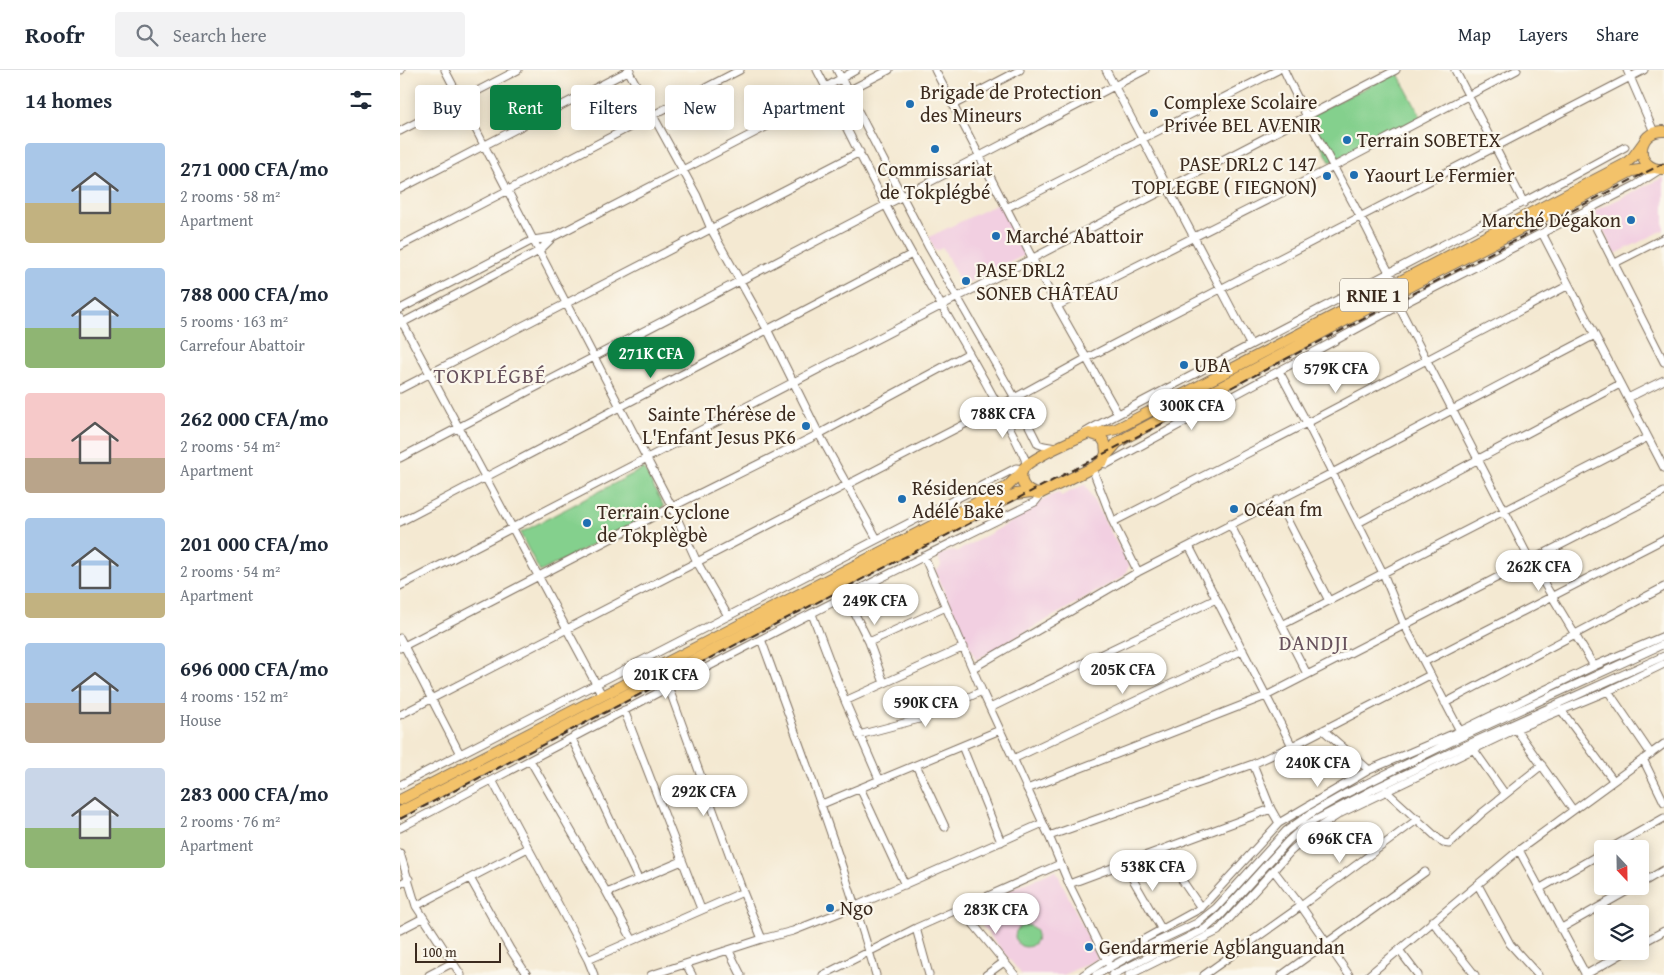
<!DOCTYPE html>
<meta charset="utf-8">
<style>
:root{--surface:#fff;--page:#f2f2f3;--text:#1f2937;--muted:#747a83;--line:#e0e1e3;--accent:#0b8043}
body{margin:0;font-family:"Gentium Book Plus",serif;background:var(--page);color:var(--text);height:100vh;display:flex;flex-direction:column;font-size:19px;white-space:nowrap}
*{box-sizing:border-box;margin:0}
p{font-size:16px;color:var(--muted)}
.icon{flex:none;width:28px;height:28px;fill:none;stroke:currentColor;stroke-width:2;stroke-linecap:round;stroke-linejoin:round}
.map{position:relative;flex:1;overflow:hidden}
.sheet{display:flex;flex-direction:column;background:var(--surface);width:400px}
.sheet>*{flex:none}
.guide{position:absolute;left:15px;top:15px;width:475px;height:45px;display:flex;gap:10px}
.needle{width:32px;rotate:158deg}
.controls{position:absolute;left:1194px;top:770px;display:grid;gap:10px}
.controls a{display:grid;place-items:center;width:55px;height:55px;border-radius:5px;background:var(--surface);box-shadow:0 2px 12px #0003;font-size:25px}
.scale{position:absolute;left:15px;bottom:12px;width:86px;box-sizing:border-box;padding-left:5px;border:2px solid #3b2a1e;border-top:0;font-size:14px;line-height:18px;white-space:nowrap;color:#3b2a1e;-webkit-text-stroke:4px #fbf7ec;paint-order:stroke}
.price{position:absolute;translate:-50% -42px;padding:0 11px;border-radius:18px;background:#fff;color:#222;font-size:16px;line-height:32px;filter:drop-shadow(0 1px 2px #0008)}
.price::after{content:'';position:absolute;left:50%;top:30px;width:15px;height:11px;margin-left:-8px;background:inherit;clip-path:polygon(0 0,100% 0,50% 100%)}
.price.selected{background:var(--accent);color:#fff}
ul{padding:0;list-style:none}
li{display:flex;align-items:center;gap:15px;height:125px;padding:0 25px}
li span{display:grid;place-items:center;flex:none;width:140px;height:100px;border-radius:5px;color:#555}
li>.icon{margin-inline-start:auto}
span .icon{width:60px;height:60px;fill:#fffc;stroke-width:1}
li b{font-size:21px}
h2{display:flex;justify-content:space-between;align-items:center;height:60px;padding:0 25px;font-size:21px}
.chip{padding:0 18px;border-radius:5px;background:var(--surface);box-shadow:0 2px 12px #0003;font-size:18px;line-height:45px}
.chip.selected{background:var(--accent);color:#fff}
header{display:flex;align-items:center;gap:30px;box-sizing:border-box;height:70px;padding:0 25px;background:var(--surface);border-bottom:1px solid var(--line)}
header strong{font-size:24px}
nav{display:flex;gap:28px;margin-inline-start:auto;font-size:18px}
.search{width:350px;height:45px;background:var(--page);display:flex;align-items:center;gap:12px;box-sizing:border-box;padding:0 18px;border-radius:5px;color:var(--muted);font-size:19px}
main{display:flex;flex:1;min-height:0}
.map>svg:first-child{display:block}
.built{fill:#f2cfe1}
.green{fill:#84d08d;stroke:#607d56}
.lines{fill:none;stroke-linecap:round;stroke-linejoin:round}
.minor-casing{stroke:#7c6d5d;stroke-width:9}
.highway-casing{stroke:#7c6d5d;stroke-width:12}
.minor{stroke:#fff;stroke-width:7}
.highway{stroke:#f3c26a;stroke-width:10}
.rail{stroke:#3b2a1e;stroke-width:2;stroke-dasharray:8 4;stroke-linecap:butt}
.poi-dot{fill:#1f6fb2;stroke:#fbf7ec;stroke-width:2}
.labels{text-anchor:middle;stroke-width:4.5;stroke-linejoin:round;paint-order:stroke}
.shield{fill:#fbf7ec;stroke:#75685c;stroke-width:1}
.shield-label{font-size:19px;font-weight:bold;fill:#3b2a1e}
.poi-label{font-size:20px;fill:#3b2a1e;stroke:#fbf7ec;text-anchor:start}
.neighbourhood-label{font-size:21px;letter-spacing:1px;fill:#68525d;stroke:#fbf7ec}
</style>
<header>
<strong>Roofr</strong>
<div class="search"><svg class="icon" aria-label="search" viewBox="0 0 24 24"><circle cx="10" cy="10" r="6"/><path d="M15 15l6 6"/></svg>Search here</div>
<nav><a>Map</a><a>Layers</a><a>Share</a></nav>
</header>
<main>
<section class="sheet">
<h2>14 homes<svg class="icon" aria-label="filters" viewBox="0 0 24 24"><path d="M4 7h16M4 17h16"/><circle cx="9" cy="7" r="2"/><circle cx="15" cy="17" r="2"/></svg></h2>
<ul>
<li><span style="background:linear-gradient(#a9c7e8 60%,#c2b280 0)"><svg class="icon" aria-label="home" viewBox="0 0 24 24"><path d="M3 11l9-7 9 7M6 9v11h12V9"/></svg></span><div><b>271 000 CFA/mo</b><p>2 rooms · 58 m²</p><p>Apartment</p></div></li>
<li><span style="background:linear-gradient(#a9c7e8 60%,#8fb573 0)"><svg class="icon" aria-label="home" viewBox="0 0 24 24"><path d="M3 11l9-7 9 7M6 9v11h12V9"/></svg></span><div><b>788 000 CFA/mo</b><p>5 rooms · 163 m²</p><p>Carrefour Abattoir</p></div></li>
<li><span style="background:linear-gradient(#f6c9c9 65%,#b9a48a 0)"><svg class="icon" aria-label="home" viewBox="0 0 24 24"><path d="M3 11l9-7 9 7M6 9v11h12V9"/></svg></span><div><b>262 000 CFA/mo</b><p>2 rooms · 54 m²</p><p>Apartment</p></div></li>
<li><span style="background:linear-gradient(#a9c7e8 75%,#c2b280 0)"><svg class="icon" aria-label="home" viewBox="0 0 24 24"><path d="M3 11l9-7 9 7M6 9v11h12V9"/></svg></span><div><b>201 000 CFA/mo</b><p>2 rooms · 54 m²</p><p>Apartment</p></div></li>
<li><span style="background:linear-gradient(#a9c7e8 60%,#b9a48a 0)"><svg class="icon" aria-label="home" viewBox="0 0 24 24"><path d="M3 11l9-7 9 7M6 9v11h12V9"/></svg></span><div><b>696 000 CFA/mo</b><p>4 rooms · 152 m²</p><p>House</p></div></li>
<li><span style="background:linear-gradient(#c9d6e8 60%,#8fb573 0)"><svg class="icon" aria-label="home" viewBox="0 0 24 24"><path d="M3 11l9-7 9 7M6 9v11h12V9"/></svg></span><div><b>283 000 CFA/mo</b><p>2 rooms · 76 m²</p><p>Apartment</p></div></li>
</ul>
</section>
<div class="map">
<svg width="1264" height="905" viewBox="0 0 1264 905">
<rect width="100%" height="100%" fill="#fbf7ec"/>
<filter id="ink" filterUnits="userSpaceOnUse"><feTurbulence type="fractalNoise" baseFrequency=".02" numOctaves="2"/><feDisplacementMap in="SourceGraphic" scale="10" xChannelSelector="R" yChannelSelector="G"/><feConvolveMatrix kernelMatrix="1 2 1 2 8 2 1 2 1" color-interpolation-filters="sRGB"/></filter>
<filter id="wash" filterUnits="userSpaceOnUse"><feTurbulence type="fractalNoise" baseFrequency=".0096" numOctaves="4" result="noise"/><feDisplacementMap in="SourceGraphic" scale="20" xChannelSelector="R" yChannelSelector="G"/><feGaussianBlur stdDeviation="1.12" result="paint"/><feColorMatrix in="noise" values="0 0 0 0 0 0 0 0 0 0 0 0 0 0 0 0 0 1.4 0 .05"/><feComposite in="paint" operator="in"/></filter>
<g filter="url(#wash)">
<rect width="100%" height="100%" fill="#f4e9d2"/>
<path class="built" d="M1264,107V160L1215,184L1194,141Z
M599,133L625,185L562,216L543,178L535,181L529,167Z
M685,414L729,496L724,506L576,590L535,502L541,496L538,485L555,480L556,482L613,451L611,447L658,422L661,426Z
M656,800L698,889L663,905H622L568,838Z"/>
<path class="green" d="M997,2L1021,47L930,92L907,47Z
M244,398L264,437L140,502L120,463Z
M615 866a11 11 0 1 1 22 0a11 11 0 1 1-22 0Z"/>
</g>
<g filter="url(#ink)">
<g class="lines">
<defs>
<path id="minor" d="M0,0H1
M45,0L272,437L297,492L328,546
M228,0L297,126L311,159L368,261L419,364L477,469
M417,0C449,62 479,125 513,186C551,253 592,319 625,389L626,396
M437,0L528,176L615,328L638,374L644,376L656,378
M535,0L657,236L718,344
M706,0L850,274
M884,0C907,50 934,97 960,146C973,168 981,192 996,213
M1055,0L1124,133
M1227,0L1254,62
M412,33L426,17L456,0
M553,35L620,0
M0,61L118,0
M0,119L230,0
M606,138L878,0
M1187,140L1264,292
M1142,163L1264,398
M0,176L340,0
M1215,193L1264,168
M993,225L1130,490L1194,596
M657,236L933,97L1117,0
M0,239L133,170L153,167
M0,248L202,625
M0,254L139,181L153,167L412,33L432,29L489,0
M879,301L907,353L983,503L1004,554L1060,661
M0,319L460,82
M1228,328L1264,310
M684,363L696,356C872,262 1050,174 1225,77
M0,388L745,0
M701,393L707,394L999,236L1236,115L1261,99
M692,398L713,452L738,502
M877,430L929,531
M0,452L512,184
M713,452L907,353L1169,215
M958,453L1220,314
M830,454L907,604
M789,476L892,676
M524,486L582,621L649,766L669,814L708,893
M0,516L996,0
M446,526L469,572
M412,544L445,631L479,709
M882,555L1248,367
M0,568L60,684
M361,569C402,681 443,791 476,905
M0,578L272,437L419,364L569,283
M1024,592L1264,469
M573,598L738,502L932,403L1195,265
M484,613L469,572L546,537
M268,616L343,822L362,869
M1208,621L1251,684
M445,631L564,577
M1045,633L1264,517
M590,638L816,529
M224,640L301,839
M1161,640L1213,710
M0,645L598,337L687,288L1244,0
M1116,659L1173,740
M923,660L969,700
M459,665L523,648L582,621
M172,669L238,809
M562,676L601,772
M1074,680L1105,724
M613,689L843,580
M1243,689L1264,732
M130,690L207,823L232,869
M853,694L871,739L879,753
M516,695L545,757
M92,710L188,890L194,905
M0,715L612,400L616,398L624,399
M460,718L505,815
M627,719L866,626L1264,422
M986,721L1043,773L1049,774L1082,743L1142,695
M422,734L600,660
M0,758C211,648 421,535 635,432L642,423
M649,766L853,694L892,676L1030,605
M1209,779L1264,748
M1119,780L1186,905
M762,781L801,838
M0,783L16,836L61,905
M724,794L762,860
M70,808L110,879L127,905
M0,814L9,809
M669,814L871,739
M1240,814L1264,800
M1078,815L1110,874L1138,905
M1139,819L1202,783
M207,823L282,791
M16,836L128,778
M561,839L615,905
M1032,851L1075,905
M516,858L529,905
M1160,859L1236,816
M0,860L23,848
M1240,874L1264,861
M999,880L1018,905
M329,881L341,905
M188,890L343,822
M286,894L292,905
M29,905L52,893
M251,905L362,869L393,861L456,836L643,753
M423,905L516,858L660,794
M586,905L604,892
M683,905L706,890L801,838L879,753L969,700L1060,661L1194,596L1264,566
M696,905L748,876L797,853L816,838L886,761L910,744L945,724L1057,669L1264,574
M712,905L805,859L821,845L888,771L906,755L976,718L1062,677L1264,586
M729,905L818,861L891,781L916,759L941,743L1116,659L1208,621L1264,594
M804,905L901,836L874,801
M882,905L1025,802
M949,905L901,836L1018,749
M969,905L1119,780L1264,674
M1185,905L1227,881"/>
<path id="highway" d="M1264,61C1235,60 1234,101 1264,99
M689,363L701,367L705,373L706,383L703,391L696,396L639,424C632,423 627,421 623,414C621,410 621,404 623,399C629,389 677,368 689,363Z
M694,364L716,359L724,355L1225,94L1233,87L1244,72
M705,387L717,373L727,367L993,225L1232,101L1254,98
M0,730L607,417L622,402
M0,742L597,433L616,424L631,422"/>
</defs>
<use href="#minor" class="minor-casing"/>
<use href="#highway" class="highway-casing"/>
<use href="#minor" class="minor"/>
<use href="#highway" class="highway"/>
<path class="rail" d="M0,749L1264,93"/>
</g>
</g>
<g class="poi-dot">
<circle cx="510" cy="34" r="5"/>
<circle cx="754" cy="43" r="5"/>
<circle cx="947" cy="70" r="5"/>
<circle cx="535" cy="79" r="5"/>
<circle cx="954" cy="105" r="5"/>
<circle cx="927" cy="106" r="5"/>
<circle cx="1231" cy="150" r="5"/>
<circle cx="596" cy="166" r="5"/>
<circle cx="566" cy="211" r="5"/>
<circle cx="784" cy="295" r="5"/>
<circle cx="406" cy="356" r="5"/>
<circle cx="502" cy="429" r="5"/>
<circle cx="834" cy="439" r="5"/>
<circle cx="187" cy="453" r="5"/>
<circle cx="430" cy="838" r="5"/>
<circle cx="689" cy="877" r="5"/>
</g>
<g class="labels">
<rect class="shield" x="940" y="208.5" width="68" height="33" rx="4"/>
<g class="shield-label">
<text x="974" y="232">RNIE 1</text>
</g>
<g class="poi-label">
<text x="520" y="29">Brigade de Protection<tspan x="520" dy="23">des Mineurs</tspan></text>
<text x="764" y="39">Complexe Scolaire<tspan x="764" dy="23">Privée BEL AVENIR</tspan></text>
<text x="957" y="77">Terrain SOBETEX</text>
<text x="917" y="101" text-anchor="end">PASE DRL2 C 147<tspan x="917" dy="23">TOPLEGBE ( FIEGNON)</tspan></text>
<text x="535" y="106" text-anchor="middle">Commissariat<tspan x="535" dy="23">de Tokplégbé</tspan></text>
<text x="964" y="112">Yaourt Le Fermier</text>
<text x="1221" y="157" text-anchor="end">Marché Dégakon</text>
<text x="606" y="173">Marché Abattoir</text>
<text x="576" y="207">PASE DRL2<tspan x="576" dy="23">SONEB CHÂTEAU</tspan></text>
<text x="794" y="302">UBA</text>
<text x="396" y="351" text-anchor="end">Sainte Thérèse de<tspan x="396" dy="23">L'Enfant Jesus PK6</tspan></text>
<text x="512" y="425">Résidences<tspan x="512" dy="23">Adélé Baké</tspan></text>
<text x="844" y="446">Océan fm</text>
<text x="197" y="449">Terrain Cyclone<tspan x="197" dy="23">de Tokplègbè</tspan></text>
<text x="440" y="845">Ngo</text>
<text x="699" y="884">Gendarmerie Agblanguandan</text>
</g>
<g class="neighbourhood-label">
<text x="90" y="313">TOKPLÉGBÉ</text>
<text x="914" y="580">DANDJI</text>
</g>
</g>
</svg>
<div class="controls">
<a><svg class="needle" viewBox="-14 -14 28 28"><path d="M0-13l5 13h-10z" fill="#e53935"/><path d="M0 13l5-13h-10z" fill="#747a83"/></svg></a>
<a><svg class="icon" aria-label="layers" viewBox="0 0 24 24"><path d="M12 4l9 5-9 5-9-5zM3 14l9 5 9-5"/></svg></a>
</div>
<div class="scale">100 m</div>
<b class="price selected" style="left:251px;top:309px">271K CFA</b>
<b class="price" style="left:936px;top:324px">579K CFA</b>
<b class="price" style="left:792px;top:361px">300K CFA</b>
<b class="price" style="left:603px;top:369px">788K CFA</b>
<b class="price" style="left:1139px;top:522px">262K CFA</b>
<b class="price" style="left:475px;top:556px">249K CFA</b>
<b class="price" style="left:723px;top:625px">205K CFA</b>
<b class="price" style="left:266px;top:630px">201K CFA</b>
<b class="price" style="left:526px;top:658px">590K CFA</b>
<b class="price" style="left:918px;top:718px">240K CFA</b>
<b class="price" style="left:304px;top:747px">292K CFA</b>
<b class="price" style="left:940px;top:794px">696K CFA</b>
<b class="price" style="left:753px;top:822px">538K CFA</b>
<b class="price" style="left:596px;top:865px">283K CFA</b>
<div class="guide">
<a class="chip">Buy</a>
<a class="chip selected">Rent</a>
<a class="chip">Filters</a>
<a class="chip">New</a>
<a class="chip">Apartment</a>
</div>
</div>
</main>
